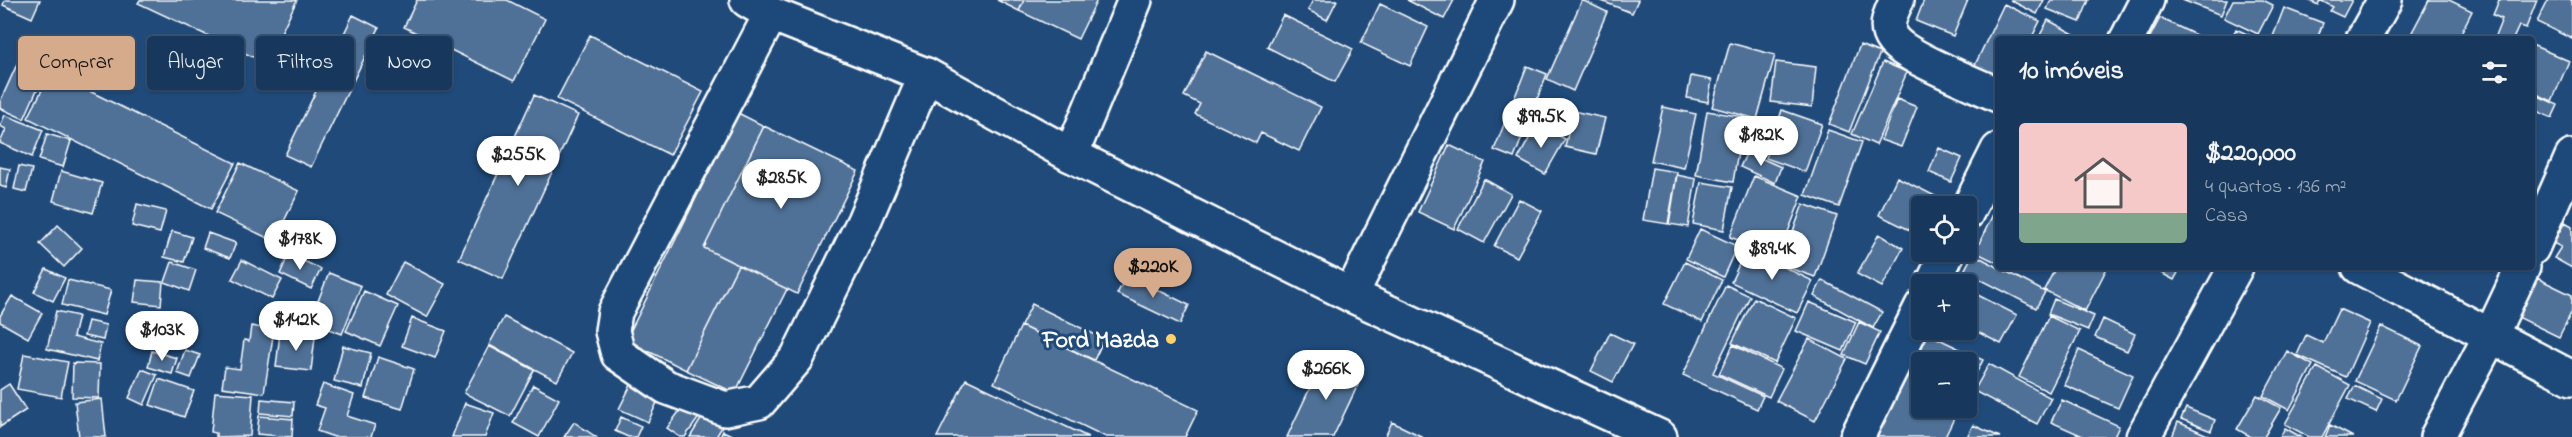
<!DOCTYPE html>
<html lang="pt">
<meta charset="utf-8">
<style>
:root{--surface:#17385c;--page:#203f62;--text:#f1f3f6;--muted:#9eacbb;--line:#365272;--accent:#d6ab8b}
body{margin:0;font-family:"Indie Flower",sans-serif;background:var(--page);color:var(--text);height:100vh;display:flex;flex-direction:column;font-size:22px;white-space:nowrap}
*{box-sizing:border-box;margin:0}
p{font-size:20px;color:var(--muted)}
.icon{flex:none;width:33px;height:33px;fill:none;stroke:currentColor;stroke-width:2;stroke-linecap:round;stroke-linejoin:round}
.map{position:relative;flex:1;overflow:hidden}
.panel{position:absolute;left:1995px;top:36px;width:540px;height:234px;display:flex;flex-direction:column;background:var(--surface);border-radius:6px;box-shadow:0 2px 4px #0004,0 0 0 2px var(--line)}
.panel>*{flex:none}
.banner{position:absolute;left:18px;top:36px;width:570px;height:54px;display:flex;gap:12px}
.tools{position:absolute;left:1911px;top:196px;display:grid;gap:12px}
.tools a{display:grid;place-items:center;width:66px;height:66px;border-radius:6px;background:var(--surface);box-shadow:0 2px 4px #0004,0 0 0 2px var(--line);font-size:30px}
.price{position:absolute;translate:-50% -51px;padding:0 14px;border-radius:21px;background:#fff;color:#222;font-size:20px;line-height:39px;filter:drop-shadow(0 2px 3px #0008)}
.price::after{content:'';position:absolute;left:50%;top:36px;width:18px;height:14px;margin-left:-9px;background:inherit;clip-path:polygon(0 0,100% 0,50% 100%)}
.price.selected{background:var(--accent);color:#111}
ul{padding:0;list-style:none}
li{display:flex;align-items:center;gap:18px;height:150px;padding:0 24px}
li+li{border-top:2px solid var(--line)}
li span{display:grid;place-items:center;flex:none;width:168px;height:120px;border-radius:6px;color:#555}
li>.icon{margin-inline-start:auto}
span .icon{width:72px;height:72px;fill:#fffc;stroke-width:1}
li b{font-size:26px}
h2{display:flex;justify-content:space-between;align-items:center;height:72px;padding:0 24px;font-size:26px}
.tag{padding:0 21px;border-radius:6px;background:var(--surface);box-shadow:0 2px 4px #0004,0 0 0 2px var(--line);font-size:21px;line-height:54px}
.tag.selected{background:var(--accent);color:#111}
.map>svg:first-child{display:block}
.building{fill:#507197;stroke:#fff;stroke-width:1.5}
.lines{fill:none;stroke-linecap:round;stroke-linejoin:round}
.street-casing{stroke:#fff;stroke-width:38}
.secondary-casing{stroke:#fff;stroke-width:38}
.street{stroke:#1f4a7a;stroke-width:33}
.secondary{stroke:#1f4a7a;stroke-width:33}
.poi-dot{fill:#ffd166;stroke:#1f4a7a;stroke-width:2}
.labels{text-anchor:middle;stroke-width:6;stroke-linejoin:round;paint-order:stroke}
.poi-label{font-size:24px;font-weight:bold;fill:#fff;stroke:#1f4a7a;text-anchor:end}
</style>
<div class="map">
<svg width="2572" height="437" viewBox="0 0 2572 437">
<rect width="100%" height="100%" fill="#1f4a7a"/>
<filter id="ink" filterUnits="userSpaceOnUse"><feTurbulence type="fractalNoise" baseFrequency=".0167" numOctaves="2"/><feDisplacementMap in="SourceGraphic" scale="12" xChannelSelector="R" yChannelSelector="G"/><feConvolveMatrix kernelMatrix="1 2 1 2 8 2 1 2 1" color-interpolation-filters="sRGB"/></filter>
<g filter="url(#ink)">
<path class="building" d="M5,0H40L32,18L3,5Z
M140,0H297L266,63L138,3Z
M417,0H507L545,19L514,81L404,27Z
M997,0H1024L1019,11Z
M1024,0H1097L1078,39L1019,11Z
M1313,0H1337L1327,20L1308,10Z
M1407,0H1454L1444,19Z
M1582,0L1607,12L1573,91L1547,79Z
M1599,0H1638L1632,13Z
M1924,0H1968L1953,36L1916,21Z
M2010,0H2044L2037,14Z
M2051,0H2089L2080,22L2047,9Z
M2182,0H2227L2221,15Z
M2233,0H2263L2273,5L2258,34L2224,18Z
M2308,0H2352L2343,17L2330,11L2333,7L2320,0L2318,5Z
M2429,0H2449L2472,11L2458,39H2416L2410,36Z
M2499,0H2537L2526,28L2519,26L2513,39H2494L2502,19L2493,15Z
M2548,0H2572V39L2537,22Z
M1380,4L1428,27L1410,66L1361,43Z
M2004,4L2040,21L2031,39H1998V79L1974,67Z
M2284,8L2323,23L2317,39H2272Z
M353,15L379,28L311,167L285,155Z
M1283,15L1353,49L1335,82L1267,47Z
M2160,18L2204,39H2149Z
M2048,20L2083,39H2038Z
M2236,29L2258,39H2231Z
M590,35L703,92L670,155L557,99Z
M1730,43L1775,55L1757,119L1712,107Z
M1860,45L1880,53L1849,132L1829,124Z
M2532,45L2569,61L2552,101L2532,92Z
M1206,51L1321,107L1299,151L1261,133L1256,143L1195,114L1200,104L1184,96Z
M18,62L44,74L24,119L0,108V102Z
M1776,62L1816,67L1812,107L1771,102Z
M1883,62L1907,72L1876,145L1852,134Z
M1527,66L1547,74L1514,158L1494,150Z
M51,72L235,163L211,209L28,118Z
M1691,76L1712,80L1708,102L1687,98Z
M2532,93L2558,105L2552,118L2532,109Z
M534,95L578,115L503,279L459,259Z
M1897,99L1917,107L1901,147L1881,140Z
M1663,107L1696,114L1684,168L1651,161Z
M1782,110L1822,124L1805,172L1766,158Z
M1573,111L1605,118L1596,154L1565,147Z
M1707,111L1744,117L1733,182L1696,175Z
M738,113L764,126L704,248L738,265L686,370L626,340Z
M5,115L43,130L32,157L0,143L6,129L0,126Z
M1537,124L1565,139L1545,174L1518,159Z
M764,126L858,171L797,294L704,248Z
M1828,130L1862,142L1839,207L1805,195Z
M47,134L71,141L63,167L39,160Z
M1449,145L1485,162L1454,229L1418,212Z
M1939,148L1962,158L1951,182L1929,172Z
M1747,152L1781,167L1775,183L1740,167Z
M240,163L299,191L274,241L215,213Z
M19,166L32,169L26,192L14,189Z
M0,167L10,169L6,188L0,186Z
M1652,168L1677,172L1668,224L1643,220Z
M61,171L102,183L93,213L53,201Z
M1677,175L1696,179L1688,227L1669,224Z
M1754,176L1802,196L1779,255L1730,237Z
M1897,177L1939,198L1934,207H1922L1920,235L1879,215Z
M1484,179L1511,194L1484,243L1458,229Z
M1701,182L1732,187L1724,230L1693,224Z
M1519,199L1542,211L1517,257L1494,246Z
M137,204L166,211L160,233L132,226Z
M1803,204L1837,216L1815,277L1781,265Z
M1995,210L1998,212V263L1975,252Z
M2565,222L2572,226V268L2554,258L2561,247L2553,243Z
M58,225L82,248L64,267L40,244Z
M1700,229L1737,246L1723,277L1686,259Z
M172,231L192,237L184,262L164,257Z
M208,233L236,243L230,258L203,248Z
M1879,234L1903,248L1882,287L1857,274Z
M1746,249L1813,281L1797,313L1731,282Z
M289,254L321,269L311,289L280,274Z
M1973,254L2045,292L2036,308L1964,271Z
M242,260L282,280L272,299L232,279Z
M172,262L196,270L189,291L165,282Z
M403,262L445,284L427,317L386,295Z
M1685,262L1722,280L1702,322L1664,304Z
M738,265L787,289L735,393L686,370Z
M2006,267H2020L2018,273Z
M2056,267L2107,268L2085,311L2044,290Z
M2150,267H2181L2174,280Z
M46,269L65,278L53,301L34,292Z
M329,273L361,286L342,334L310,321Z
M1127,275L1189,305L1180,324L1117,294Z
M2537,278L2572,295V311L2559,337L2518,317Z
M68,280L111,290L104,315L62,305Z
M137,280L163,282L161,305L134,302Z
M1822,280L1882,312L1873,328L1814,296Z
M1726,285L1750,296L1713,373L1763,396L1757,409L1683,375Z
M1966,289L2017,315L2001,344L1966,326Z
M364,291L398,306L380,346L346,331Z
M12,296L42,313L28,338L0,322V316Z
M1754,298L1796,318L1775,363L1732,343Z
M2054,299L2094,316L2088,330L2048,314Z
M1809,302L1856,322L1843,351L1796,331Z
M1032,304L1104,339L1094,360L1021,326Z
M2339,309L2370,323L2346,377L2297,355L2306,335L2323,343Z
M56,311L78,316L73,337L101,344L97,361L47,349Z
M2049,316L2080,331L2049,392L2019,377Z
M504,317L572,353L557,381L489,345Z
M412,318L446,331L435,358L402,346Z
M2103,319L2135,334L2127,351L2095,337Z
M88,321L106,325L103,340L84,336Z
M1859,322L1880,332L1865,364L1844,355Z
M251,326L274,330L264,393L222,387L225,367L240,369L244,340L249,341Z
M1021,326L1198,410L1185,437H1106L994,383Z
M2381,326L2422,346L2396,400L2355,381Z
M1918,329L1983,360L1966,393V363H1922V408H1959L1945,437H1864Z
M280,333L315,337L311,371L276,367Z
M1610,333L1633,344L1613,382L1591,371Z
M1809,339L1847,359L1815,421L1776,401Z
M1733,345L1782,369L1769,397L1719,374Z
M343,346L371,353L363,388L334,381Z
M489,346L534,370L510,416L464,393Z
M185,350L200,355L191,378L177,373Z
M2079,350L2133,375L2118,408L2064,385Z
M152,351L177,358L172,374L148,367Z
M2287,351L2313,365L2289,410L2263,396Z
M24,354L68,362L61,397L17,389Z
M1325,356L1363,374L1333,437H1287Z
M378,357L414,369L402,409L365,398Z
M73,363L100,364L99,398L72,397Z
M1989,364L2051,398L2037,424L1974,391Z
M2317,367L2350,385L2322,437H2309L2285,424Z
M142,369L157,375L144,405L129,398Z
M159,379L194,391L184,417L150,405Z
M966,379L1088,437H937Z
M632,383L660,396L648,422L619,409Z
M9,384L26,410L0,427V390Z
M323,384L354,395L347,416L375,425L371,437H334L317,431L325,408L315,405Z
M533,385L559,399L539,437L513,423Z
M2355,386L2382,399L2376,412L2348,399Z
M215,392L253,395L250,436L216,437V433L211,432Z
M2257,395L2281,408L2264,437H2251L2237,429Z
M102,399L106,437H79L75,402Z
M261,399L294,402L293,416L260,413Z
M2062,400L2119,426L2114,437H2085L2051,422Z
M465,403L494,413L485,437H452Z
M684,405L700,416L685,437H680L667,428Z
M2186,408L2215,420L2211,431L2181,419Z
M259,416L293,419L292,437L257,434Z
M703,416L722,427L716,437H690Z
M621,417L641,426L636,437H628L615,431Z
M574,422L596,437H564Z
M1392,422L1423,437H1385Z
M2178,422L2212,437H2172Z
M1973,425L2000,437H1967Z
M2330,425L2353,437H2325Z
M2285,428L2301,437H2280Z
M723,431L736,437H720Z"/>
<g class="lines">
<defs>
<path id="street" d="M1897,0C1891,12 1883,28 1893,40C1907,58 1975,84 1998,95
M771,14L615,312L612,331L618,354L666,387L725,409L759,402L797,358L864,221L926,75
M2127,39L2147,0
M2363,39L2385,0
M1071,155L1135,0
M1966,214L1998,150
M2532,248L2572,157
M2359,267L2572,378
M1932,285L1948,252
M1351,295L1497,0
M1857,437L1922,306
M2143,437L2236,267
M2437,437L2490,337L2523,267"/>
<path id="secondary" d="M747,0L771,14L926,75L1071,155L1351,295L1660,437"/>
</defs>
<use href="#street" class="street-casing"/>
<use href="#secondary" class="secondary-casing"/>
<use href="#street" class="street"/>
<use href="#secondary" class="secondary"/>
</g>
</g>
<circle class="poi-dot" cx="1171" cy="339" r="6"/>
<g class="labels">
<g class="poi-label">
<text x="1159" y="347">Ford Mazda</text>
</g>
</g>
</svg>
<div class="tools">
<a><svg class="icon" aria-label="locate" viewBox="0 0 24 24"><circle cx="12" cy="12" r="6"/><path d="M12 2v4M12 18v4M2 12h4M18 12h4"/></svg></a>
<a>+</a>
<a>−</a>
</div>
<b class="price" style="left:1541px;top:149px">$99.5K</b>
<b class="price" style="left:1761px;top:167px">$182K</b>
<b class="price" style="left:518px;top:187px">$255K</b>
<b class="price" style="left:781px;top:210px">$285K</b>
<b class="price" style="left:300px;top:271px">$178K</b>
<b class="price" style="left:1772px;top:281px">$89.4K</b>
<b class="price selected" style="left:1153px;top:299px">$220K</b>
<b class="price" style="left:296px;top:352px">$142K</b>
<b class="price" style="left:162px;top:362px">$103K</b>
<b class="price" style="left:1326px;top:401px">$266K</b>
<div class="banner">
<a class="tag selected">Comprar</a>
<a class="tag">Alugar</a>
<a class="tag">Filtros</a>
<a class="tag">Novo</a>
</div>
<section class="panel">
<h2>10 imóveis<svg class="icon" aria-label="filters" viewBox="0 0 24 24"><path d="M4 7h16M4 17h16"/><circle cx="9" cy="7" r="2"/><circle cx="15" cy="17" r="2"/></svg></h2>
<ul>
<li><span style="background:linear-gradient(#f6c9c9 75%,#7fa58c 0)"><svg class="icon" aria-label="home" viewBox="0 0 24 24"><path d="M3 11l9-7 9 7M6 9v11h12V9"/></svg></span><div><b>$220,000</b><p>4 quartos · 136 m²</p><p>Casa</p></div></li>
</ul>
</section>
</div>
